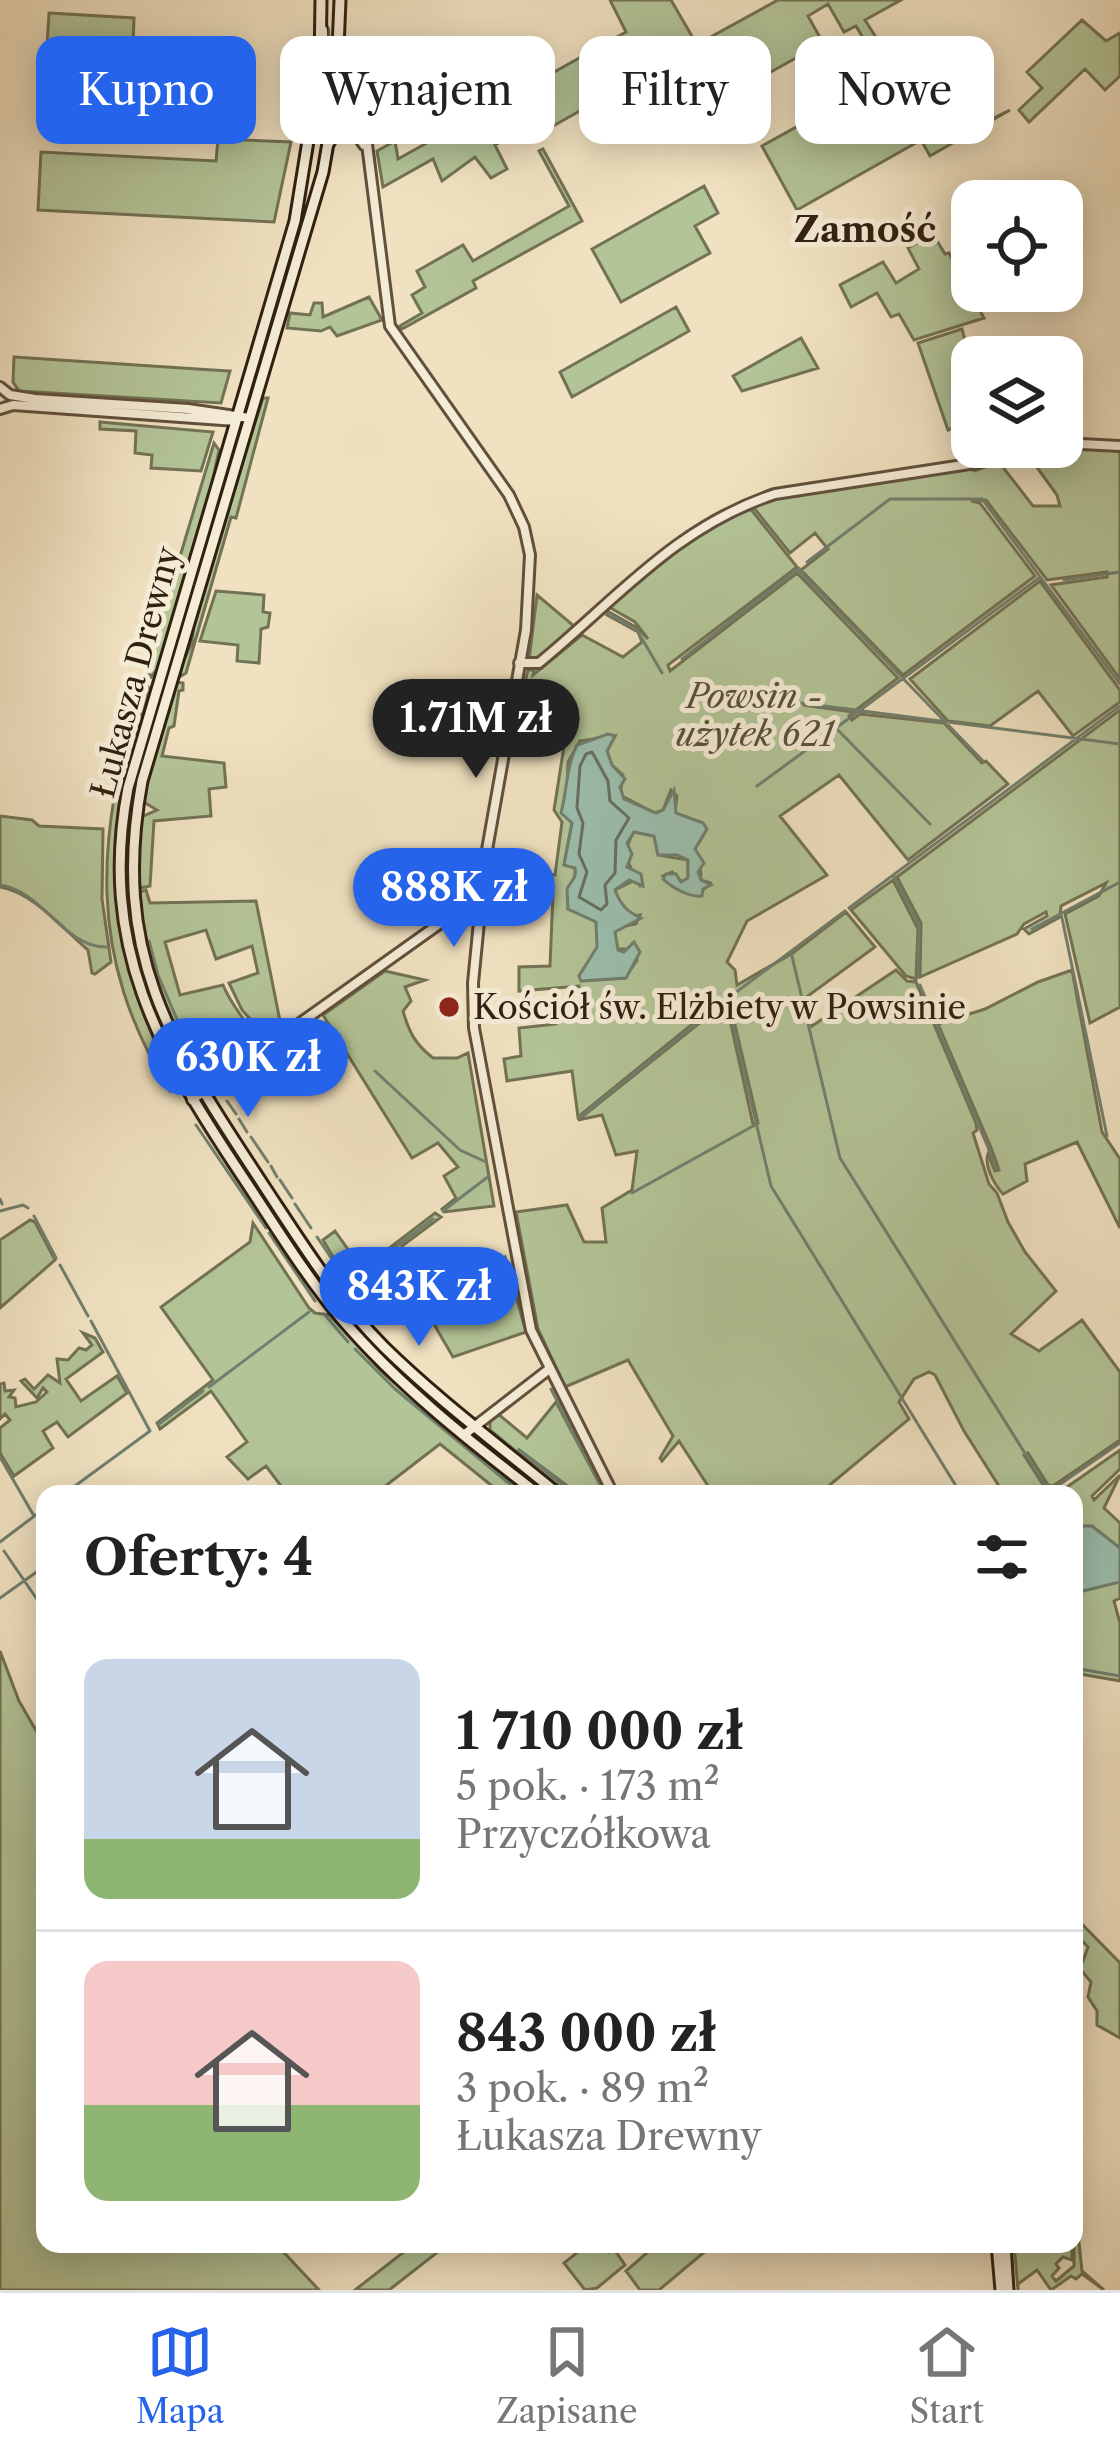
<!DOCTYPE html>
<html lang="pl">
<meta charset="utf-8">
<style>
:root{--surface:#fff;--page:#f6f6f6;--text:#222;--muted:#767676;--line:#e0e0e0;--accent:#2563eb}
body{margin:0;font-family:"Libre Caslon Text",serif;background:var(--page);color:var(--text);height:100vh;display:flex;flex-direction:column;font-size:45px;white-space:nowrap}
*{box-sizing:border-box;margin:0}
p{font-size:39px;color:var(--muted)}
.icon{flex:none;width:66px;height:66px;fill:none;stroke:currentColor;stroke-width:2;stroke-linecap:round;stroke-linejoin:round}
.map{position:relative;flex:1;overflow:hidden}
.panel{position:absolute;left:36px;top:1485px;width:1047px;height:768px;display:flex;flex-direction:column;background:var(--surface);border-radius:24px;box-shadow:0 6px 30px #0003}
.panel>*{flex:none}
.top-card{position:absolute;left:36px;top:36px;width:1050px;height:108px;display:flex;gap:24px}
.buttons{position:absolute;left:951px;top:180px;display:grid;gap:24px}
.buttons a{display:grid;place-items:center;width:132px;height:132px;border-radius:24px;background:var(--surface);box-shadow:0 6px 30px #0003;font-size:60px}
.price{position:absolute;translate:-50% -102px;padding:0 27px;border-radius:42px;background:var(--accent);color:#fff;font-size:39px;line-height:78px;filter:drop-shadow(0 3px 6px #0008)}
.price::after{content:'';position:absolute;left:50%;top:72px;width:36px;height:27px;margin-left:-18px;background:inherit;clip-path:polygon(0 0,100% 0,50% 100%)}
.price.on{background:#222;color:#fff}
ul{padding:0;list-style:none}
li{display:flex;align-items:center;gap:36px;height:300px;padding:0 48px}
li+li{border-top:3px solid var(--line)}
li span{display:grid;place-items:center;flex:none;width:336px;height:240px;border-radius:24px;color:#555}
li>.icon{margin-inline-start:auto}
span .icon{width:144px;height:144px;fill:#fffc;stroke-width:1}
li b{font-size:51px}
h2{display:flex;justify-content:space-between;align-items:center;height:144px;padding:0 48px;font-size:51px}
.chip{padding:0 42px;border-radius:24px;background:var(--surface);box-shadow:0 6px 30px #0003;font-size:42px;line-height:108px}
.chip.on{background:var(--accent);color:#fff}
.tabs{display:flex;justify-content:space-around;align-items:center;height:168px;border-top:3px solid var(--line);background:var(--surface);font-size:33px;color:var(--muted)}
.tabs a{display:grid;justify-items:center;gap:6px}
.tabs .on{color:var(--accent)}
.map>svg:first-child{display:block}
.green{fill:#b3c497;stroke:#727254;stroke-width:3;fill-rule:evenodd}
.water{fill:#9bbead;stroke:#717f6e;stroke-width:3}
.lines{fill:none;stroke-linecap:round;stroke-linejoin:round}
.shore{stroke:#666f5e;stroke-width:3}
.stream{stroke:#717f6e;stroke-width:3}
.tertiary-casing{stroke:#61503c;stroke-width:14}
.secondary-casing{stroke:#312010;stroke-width:15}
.tertiary{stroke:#f5ecd6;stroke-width:8}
.secondary{stroke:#f5ecd6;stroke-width:9}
.poi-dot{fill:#8f2418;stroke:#f5ecd6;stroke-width:4.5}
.labels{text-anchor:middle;stroke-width:10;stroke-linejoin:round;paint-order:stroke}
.street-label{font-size:33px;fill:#312010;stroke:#f5ecd6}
.park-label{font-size:33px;font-style:italic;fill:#585138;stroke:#f5ecd6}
.poi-label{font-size:33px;fill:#312010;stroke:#f5ecd6;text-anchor:start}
.neighbourhood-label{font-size:36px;font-weight:bold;fill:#312010;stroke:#f5ecd6}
</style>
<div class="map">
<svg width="1120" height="2290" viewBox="0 0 1120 2290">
<rect width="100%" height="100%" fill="#f0e1c0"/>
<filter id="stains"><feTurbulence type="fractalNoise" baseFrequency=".00167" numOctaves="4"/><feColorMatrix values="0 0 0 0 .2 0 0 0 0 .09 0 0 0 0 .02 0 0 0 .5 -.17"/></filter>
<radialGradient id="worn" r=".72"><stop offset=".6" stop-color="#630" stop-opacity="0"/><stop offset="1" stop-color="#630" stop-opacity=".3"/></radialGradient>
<path class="green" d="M610,0H671L697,45L553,126L547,116L495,145L507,169L491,178L475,157L442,181L433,159L383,187L377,151L395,141L398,159L626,32Z
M778,0H901L865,20L879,42L896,54L878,64L856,26L844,32L828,4L808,16L823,43L733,93L705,40Z
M49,13L134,18L133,46L159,49L173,72L174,86L153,85L151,130L43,125V113L48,112L50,82L45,81Z
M1082,20L1106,41L1120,33V76L1105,90L1085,69L1029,122L1019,110L1042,88L1027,72Z
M939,48L946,56L944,59L884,93L888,114L871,123L861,109L836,124L840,133L846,131L863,136L889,116L897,123L914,115L927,137L961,118L969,130L1010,110L930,156L921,140L797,210L762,146Z
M218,139L291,142L274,222L38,210L41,152L216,161Z
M543,149L582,221L473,281L476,288L402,329L400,326L422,313L412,295L425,287L417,271L463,245L473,261L569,206L539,151Z
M704,186L718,213L695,226L710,253L621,302L592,249Z
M933,234L945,254L949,253L984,318L914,340L899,314L891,317L877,293L851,307L840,285L883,262L896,283L919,269L908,248Z
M369,297L382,320L337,336L330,327L321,331L287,328L290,313L310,315L314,303H322L323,317Z
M676,307L689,331L572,397L560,372Z
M962,329L972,368L953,375L969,422L948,430L918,343Z
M801,338L818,368L742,391L733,376Z
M14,357L228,371H230L221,403L19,391L13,382Z
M263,398H268L236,518L231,517L186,673L181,676L179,670L192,643L195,611Z
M100,422L213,432L201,471L151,468L152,455L135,453L136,431L100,429Z
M214,443L219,450L210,493L157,670L151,677L146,670Z
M1088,447L1120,451V679L1051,585L1107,577V572L1047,580L986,500L971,501L980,503L1035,576L903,675L801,570L828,549L815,533L790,553L754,508L764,501L967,468L975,471L999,462L1033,506H1060L1057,495L1028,455Z
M749,507L797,567L668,665L670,671L797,573L898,678L856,710L803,705L853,712L849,716L852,720L860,714L944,723L982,763L986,761L1008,784L908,860L839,775L780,816L827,875L747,921L727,962L735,970L737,985L793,953L846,912L875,947L805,998L812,1026L896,970L907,981L916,982L976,1123L977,1130L973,1133L989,1184L997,1193L1008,1222L1025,1252L1056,1291L1011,1334L1039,1351L1082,1320L1120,1372V1440L1053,1486L1048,1485L1028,1453L1024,1455L1049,1494H1004L964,1431L935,1375L929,1372L914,1379L899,1402L909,1419L819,1494H698L708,1486L679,1441L662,1461L660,1458L673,1436L628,1360L565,1387L538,1329L516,1212L567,1205L584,1242H606L602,1208L632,1190L637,1151L616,1155L602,1115L578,1120L726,1002L753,1124L758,1123L728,995L578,1117L572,1071L507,1081L504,1059L521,1056L519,1028L556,1024L555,1007L581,1003L579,986L519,991V967L550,966L553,894L518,890L521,870L555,875L562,822L554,810L568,721L550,717V712L519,707L528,670H534L533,675L582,635L623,657L642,642L638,632L607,615L609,612L639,629L648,639L635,622L609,607L674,549ZM615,736L607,751L612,765L623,775L620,795L655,813L663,810L671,790L677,796L675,813L703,823L704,834L695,849L700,860L701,880L710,883L701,892L676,885L663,876L672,872L682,882L688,878V860L658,855L654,836L634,832C619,856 630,866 641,887L635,880L615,890L619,903L632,916L640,915L636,924L619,927L615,932L617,949H629L637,960L625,978L582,981L579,976L598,947L596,921L568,909L569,886L575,879V868L564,865L572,823L563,804L567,800L568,762L580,741Z
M1040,581L1120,690V702L1073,736L1038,691L990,726L948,721L910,679Z
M216,591L264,595L263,612L270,613L268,627L261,629L259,663L237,661L238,645L200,641Z
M537,595L574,626L540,660H529Z
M176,682L183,683V690L179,691L174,726L169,728L162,756L224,763L226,787L209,789L211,816L154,821L150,886L140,888L136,849L139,818L157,810L142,801Z
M147,685L150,690C138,717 136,739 130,768C102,887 120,980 177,1087L170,1091C85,954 97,837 140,689Z
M1120,710V1007L1090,1023L1065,914L1099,896L1106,883L1061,906L1060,917L1029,934L1024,929L1047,916L1046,912L1024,924L1017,934L920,977L921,923L897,877Z
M0,816L32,820L39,826L103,829L102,899L111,962L95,974L92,973L88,950C63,929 33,892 0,887Z
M893,880L918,929L916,979L906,976L851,910Z
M146,890L150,903L256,901L282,1031L269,1040L242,1010L229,983L258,973L252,946L216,959L206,930L165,942L180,995L223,985C232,1008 253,1027 258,1047L247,1055L242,1048L237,1050L242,1058L217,1076L213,1077L210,1068L206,1077L183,1048L156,991L137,906L139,892Z
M1072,970L1102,1132L1120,1159V1228L1077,1142L1025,1164L1027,1181L1003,1194C994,1184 984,1166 988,1154L995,1171L999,1170L992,1150L938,1024L985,1009L1038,982Z
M385,971L425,980L405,987L411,1001L403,1011C409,1032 415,1044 433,1058H457L468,1053L494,1206L444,1212L442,1209L456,1198L444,1176L458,1167L438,1143L412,1158L323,1015Z
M435,1213L441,1217L402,1246L404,1250L399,1255L411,1270L406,1274L402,1269L392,1276L381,1262L350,1285L323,1240L335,1231L362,1269Z
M30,1220L35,1222L55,1260L0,1308V1240Z
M253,1223L309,1308L315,1313L330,1315L382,1372L523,1492L502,1494L440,1444L375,1494H287L266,1466L248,1479L227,1457L247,1442L211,1391L160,1429L157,1423L213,1380L161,1307L250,1242Z
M505,1257L526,1332L453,1357L428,1314Z
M83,1333L95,1338L103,1352L66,1379L81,1401L117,1376L127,1393L68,1437L57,1422L43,1431L53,1448L14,1476L0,1453V1428L10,1420L5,1414L0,1419V1384L4,1383L5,1391L14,1390L9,1397L15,1398L16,1407L36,1402L47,1392L43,1388L37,1398L21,1381L25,1379L34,1389L48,1375L60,1383L57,1359L68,1360L79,1348L86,1350L92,1345Z
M556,1402L605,1494H578L518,1449L574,1494H568L490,1430V1419L497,1413L527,1438Z
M1120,1450V1469L1092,1496L1094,1500L1120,1475L1104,1508L1120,1523V1598L1114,1601L1120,1623V1681L1074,1673V1494H1057Z
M0,1651L19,1701L45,1746V2244H276L319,2290H0Z
M1074,1916L1120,1963V2038L1097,2025V2011L1088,1997L1091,1982L1080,1969L1088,1947L1074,1932Z
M1074,2197L1082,2271L1104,2290L1082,2274L1076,2279L1071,2276L1051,2290L1037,2270L1018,2284V2290L1014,2244L1072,2245V2260L1063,2257L1056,2264L1059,2268L1052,2276L1056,2281L1074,2266Z
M414,2244H448L389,2290H355Z
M588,2244H602L609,2252L614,2249L625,2265L597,2288L585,2290L564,2263Z
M657,2244H714L659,2290H640L626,2271Z"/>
<path class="water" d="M608,734L615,736L607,751L612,765L625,779L620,787L624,799L656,813L663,810L674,790L676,813L703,823L707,829L695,849L704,863L698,872L701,880L711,885L703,889L702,896C690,898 671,887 663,879L666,874H676L681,882L688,878V860L677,855H658L654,836L634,832L627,843L632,854L627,867L641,874L643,886L629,880L615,890C621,906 628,912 641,918L615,932L618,950L624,952L634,942L640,952L626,978L581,981L579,976L597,947L596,922L568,909L567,889C571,880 577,879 575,868L564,865L572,823L561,813C567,791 566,767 577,745Z
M1082,1526H1092L1120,1548V1582L1083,1591L1074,1582V1530Z"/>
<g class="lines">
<path class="shore" d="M592,752L608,781L610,801L629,818L616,840L615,873L605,885L607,904L601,910L579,897L587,872L579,854L583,823L577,808L580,766L586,754Z"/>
<path class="stream" d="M807,562L890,499H982L1120,684
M798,570L983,761
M1064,580L1120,572
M609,614L637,630L662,673
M682,659L799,568
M722,693L1120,744
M757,786L835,729
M930,824L836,728L1040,577
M894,876L919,925L918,977
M0,885C43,891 63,947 106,947
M849,908L1120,706
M845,911L727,999L771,1186L961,1494
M1061,913L1107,1136
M1032,929L1120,882
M149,941L158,975L187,1043L207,1072
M791,952L840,1158L1043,1482L1053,1489L1120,1443
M920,985L997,1169
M375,1071L460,1150L486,1162
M227,1101L236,1114
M580,1117L727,999
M239,1119L247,1132
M196,1125L266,1228
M251,1137L268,1162
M271,1166L277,1177
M280,1180L292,1198
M632,1193L755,1125
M0,1199L2,1204
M295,1204L311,1228
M0,1211L23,1205L28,1208
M443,1211L489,1176
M34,1216L56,1258
M269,1233L315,1301
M317,1237L347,1281
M60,1265L88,1316
M343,1286L433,1219
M325,1315L348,1342
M355,1349L395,1389L517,1490
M209,1387L309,1312
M551,1389L581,1448
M159,1424L203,1391
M519,1450L575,1494
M584,1452L605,1494
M0,1457L34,1516
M64,1494L150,1431L91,1321
M38,1523L45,1529
M0,1542L45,1508
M4,1551L45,1611
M0,1598L45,1566
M1074,1668L1120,1676"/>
<defs>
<path id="tertiary" d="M323,30L324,62
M335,105L358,123L366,136L390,326L509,495L524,527L530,555L526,630L485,861L473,983L474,1028L531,1330L613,1494
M319,111L352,127L364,145
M329,144L337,128L347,125
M0,387L10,395L35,399L188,409L249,418
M0,409L13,405L236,421
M1062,443L1120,446
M519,663H539C617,599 675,527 775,494L976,463L1038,447
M445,923L479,917
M192,1100L456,912L466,906H480
M465,1434L548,1370"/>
<path id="secondary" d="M321,0L320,67L295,221L128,788C98,945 158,1050 242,1176C274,1224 304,1274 341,1318C397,1384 469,1441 538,1494
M340,0L336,96L323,172L142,781C110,956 172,1046 264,1186C301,1242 336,1299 384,1347C438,1400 500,1446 558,1494
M997,2244L1001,2290
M1005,2244L1008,2290"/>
</defs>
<use href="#tertiary" class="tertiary-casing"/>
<use href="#secondary" class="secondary-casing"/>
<use href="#tertiary" class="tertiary"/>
<use href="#secondary" class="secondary"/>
</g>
<circle class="poi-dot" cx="449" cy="1007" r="12"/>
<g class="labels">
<g class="street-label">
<text transform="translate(135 672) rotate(-75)" y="12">Łukasza Drewny</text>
</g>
<g class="park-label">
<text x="755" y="708">Powsin -<tspan x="755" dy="38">użytek 621</tspan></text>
</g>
<g class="poi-label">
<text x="473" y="1019">Kościół św. Elżbiety w Powsinie</text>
</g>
<g class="neighbourhood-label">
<text x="865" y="242">Zamość</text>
</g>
</g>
<rect width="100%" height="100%" filter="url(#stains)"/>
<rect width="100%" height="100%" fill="url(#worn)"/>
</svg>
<div class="buttons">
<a><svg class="icon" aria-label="locate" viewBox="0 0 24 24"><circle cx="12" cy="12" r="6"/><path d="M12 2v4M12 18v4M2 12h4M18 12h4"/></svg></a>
<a><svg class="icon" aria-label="layers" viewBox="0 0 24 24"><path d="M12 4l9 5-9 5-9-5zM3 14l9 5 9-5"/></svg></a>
</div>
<b class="price on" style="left:476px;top:781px">1.71M zł</b>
<b class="price" style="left:454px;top:950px">888K zł</b>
<b class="price" style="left:248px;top:1120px">630K zł</b>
<b class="price" style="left:419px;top:1349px">843K zł</b>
<div class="top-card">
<a class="chip on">Kupno</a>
<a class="chip">Wynajem</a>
<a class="chip">Filtry</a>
<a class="chip">Nowe</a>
</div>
<section class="panel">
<h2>Oferty: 4<svg class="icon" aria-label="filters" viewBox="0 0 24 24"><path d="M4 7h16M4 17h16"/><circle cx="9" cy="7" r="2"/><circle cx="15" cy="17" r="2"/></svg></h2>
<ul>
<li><span style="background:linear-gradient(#c9d6e8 75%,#8fb573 0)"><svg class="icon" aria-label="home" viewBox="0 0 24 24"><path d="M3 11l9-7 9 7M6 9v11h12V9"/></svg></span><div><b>1 710 000 zł</b><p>5 pok. · 173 m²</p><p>Przyczółkowa</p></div></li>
<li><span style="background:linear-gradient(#f6c9c9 60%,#8fb573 0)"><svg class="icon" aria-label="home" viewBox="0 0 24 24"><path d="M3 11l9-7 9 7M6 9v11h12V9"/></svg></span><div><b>843 000 zł</b><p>3 pok. · 89 m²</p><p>Łukasza Drewny</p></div></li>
</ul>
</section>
</div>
<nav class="tabs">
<a class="on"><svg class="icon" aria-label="map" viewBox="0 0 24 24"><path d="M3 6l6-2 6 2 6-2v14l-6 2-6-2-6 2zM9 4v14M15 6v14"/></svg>Mapa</a>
<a><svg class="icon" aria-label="saved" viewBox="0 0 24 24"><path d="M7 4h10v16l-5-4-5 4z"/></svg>Zapisane</a>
<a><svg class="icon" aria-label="home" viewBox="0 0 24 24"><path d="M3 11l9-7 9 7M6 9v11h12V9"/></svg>Start</a>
</nav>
